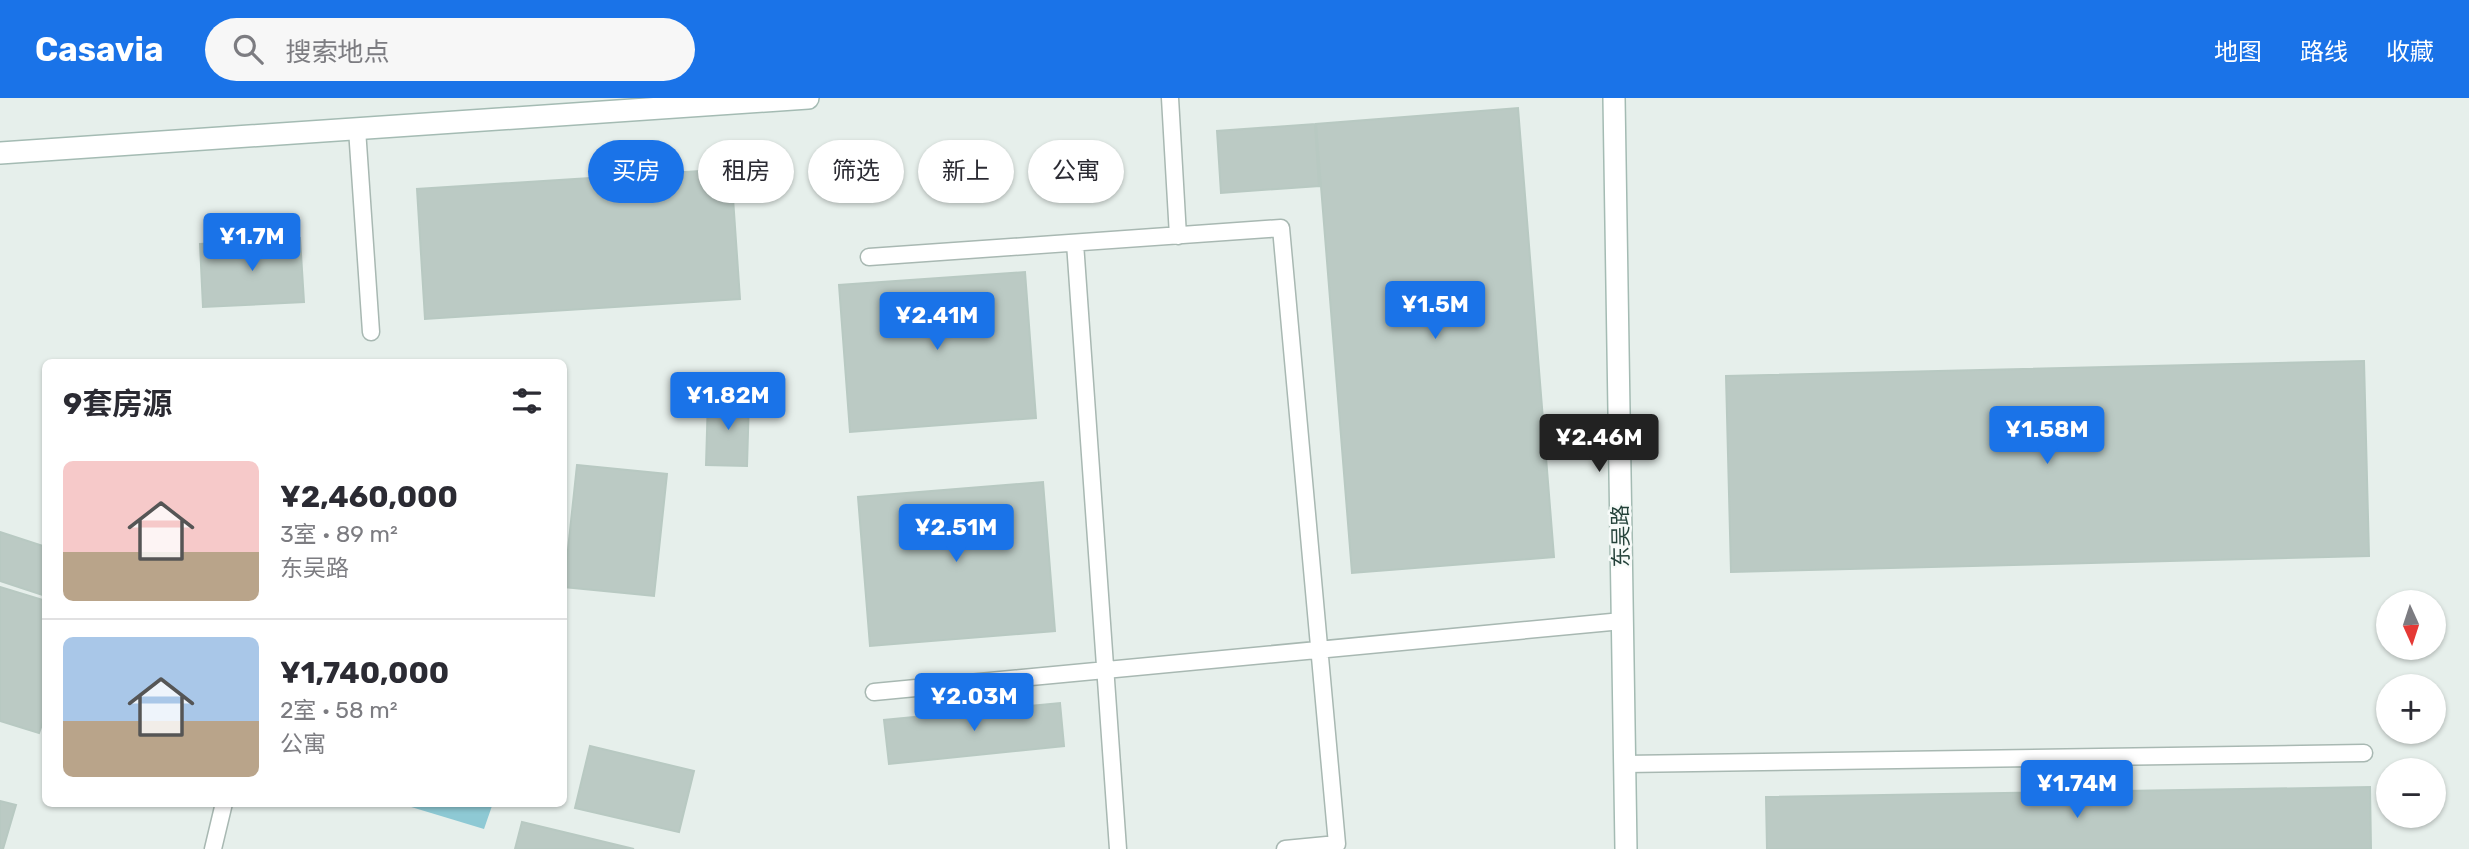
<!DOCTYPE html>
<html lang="zh">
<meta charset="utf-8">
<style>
:root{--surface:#fff;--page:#f7f7f7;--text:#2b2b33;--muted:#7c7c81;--line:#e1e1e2;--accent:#1a73e8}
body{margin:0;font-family:Rubik,"Noto Sans SC",sans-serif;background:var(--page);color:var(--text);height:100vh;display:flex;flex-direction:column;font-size:26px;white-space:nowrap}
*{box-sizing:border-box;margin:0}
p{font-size:23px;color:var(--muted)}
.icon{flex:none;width:38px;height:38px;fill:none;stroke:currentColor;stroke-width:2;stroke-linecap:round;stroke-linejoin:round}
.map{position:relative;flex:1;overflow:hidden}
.sheet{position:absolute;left:42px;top:261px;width:525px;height:448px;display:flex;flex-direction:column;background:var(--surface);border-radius:10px;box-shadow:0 2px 5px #0004}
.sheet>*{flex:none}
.top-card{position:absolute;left:588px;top:42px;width:665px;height:63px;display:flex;gap:14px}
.needle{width:46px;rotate:177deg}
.buttons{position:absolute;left:2376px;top:492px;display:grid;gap:14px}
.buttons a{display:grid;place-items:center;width:70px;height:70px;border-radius:50%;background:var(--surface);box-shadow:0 2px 5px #0004;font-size:35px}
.price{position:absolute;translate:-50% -60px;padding:0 16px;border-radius:7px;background:var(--accent);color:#fff;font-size:23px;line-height:46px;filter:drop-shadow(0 2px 4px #0008)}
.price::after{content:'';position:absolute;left:50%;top:42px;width:21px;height:16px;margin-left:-10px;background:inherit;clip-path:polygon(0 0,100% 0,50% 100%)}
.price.on{background:#222;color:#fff}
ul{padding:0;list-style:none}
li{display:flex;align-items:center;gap:21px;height:175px;padding:0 21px}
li+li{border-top:2px solid var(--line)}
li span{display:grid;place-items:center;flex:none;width:196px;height:140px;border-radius:10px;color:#555}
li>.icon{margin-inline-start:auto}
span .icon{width:84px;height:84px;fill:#fffc;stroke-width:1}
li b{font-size:30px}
h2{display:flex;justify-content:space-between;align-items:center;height:84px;padding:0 21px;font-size:30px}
.chip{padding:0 24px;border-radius:32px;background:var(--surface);box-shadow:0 2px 5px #0004;font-size:24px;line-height:63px}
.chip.on{background:var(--accent);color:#fff}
header{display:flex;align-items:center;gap:42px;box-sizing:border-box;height:98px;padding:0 35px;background:var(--accent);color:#fff}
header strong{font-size:33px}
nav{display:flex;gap:38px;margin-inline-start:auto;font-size:24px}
.search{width:490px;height:63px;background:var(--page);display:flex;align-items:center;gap:18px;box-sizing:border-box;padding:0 24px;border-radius:38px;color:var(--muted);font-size:26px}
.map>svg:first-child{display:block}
.water{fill:#8ec9d4}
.building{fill:#bbcac4;stroke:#b8c9c2;stroke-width:2}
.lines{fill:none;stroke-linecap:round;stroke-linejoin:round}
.lane-casing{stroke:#a8b8b2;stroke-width:19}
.secondary-casing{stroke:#a4bbb3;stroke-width:24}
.lane{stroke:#fff;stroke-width:16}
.secondary{stroke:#fff;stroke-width:21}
.labels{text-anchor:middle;stroke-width:5;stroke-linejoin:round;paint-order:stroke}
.street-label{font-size:21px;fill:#24423a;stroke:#f7fbf9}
</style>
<header>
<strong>Casavia</strong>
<div class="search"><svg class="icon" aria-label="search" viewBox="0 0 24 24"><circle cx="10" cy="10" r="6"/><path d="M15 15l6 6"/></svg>搜索地点</div>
<nav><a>地图</a><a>路线</a><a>收藏</a></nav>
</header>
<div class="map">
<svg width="2469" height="751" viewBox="0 0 2469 751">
<rect width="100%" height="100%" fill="#e6efeb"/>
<path class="water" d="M398,705H493L484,731Z"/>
<path class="building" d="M1518,10L1554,459L1352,475L1316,26Z
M1315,26L1319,88L1221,95L1217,33Z
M731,71L740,201L425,221L417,91Z
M300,140L304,204L203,209L200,146Z
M1025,174L1036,320L850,334L839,187Z
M2364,263L2369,458L1731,474L1726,278Z
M708,300L749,301L747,368L706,367Z
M577,367L667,376L654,498L564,489Z
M1043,384L1055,533L870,548L858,399Z
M0,434L46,449V498L0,483Z
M0,489L46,503V615L39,635L0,623Z
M1060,605L1064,648L889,666L884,622Z
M590,648L694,673L679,734L575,710Z
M2370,689L2371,751H1767L1766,699Z
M0,703L16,707L3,751H0Z
M522,724L634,751H515Z"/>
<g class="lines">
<defs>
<path id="lane" d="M1170,0L1178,138
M357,31L371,234
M1075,145L1118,751
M869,159L1281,130L1337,746L1285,751
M874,594L1622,523
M1625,666L2364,655
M213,751L224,705"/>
<path id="secondary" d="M1614,0L1626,751
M0,55L808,0"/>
</defs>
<use href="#lane" class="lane-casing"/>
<use href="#secondary" class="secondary-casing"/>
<use href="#lane" class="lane"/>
<use href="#secondary" class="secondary"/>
</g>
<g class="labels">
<g class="street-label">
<text transform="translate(1621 438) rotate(-91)" y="7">东吴路</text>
</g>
</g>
</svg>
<div class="buttons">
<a><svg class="needle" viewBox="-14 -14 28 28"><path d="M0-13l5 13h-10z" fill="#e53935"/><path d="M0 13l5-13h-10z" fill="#7c7c81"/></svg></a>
<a>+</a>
<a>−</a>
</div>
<b class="price" style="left:252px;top:175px">¥1.7M</b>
<b class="price" style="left:1435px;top:243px">¥1.5M</b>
<b class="price" style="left:937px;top:254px">¥2.41M</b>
<b class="price" style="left:728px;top:334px">¥1.82M</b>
<b class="price" style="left:2047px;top:368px">¥1.58M</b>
<b class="price on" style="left:1599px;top:376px">¥2.46M</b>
<b class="price" style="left:956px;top:466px">¥2.51M</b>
<b class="price" style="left:974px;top:635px">¥2.03M</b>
<b class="price" style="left:2077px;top:722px">¥1.74M</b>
<div class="top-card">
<a class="chip on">买房</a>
<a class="chip">租房</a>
<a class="chip">筛选</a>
<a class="chip">新上</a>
<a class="chip">公寓</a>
</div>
<section class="sheet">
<h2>9套房源<svg class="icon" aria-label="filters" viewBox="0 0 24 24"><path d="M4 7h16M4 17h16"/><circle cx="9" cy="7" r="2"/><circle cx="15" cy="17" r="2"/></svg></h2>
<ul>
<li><span style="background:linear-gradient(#f6c9c9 65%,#b9a48a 0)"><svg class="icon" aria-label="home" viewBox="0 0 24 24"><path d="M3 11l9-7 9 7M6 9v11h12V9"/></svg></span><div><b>¥2,460,000</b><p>3室 · 89 m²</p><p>东吴路</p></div></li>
<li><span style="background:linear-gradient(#a9c7e8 60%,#b9a48a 0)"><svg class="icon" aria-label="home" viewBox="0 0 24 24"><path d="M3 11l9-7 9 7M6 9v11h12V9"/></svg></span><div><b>¥1,740,000</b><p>2室 · 58 m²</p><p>公寓</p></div></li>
</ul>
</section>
</div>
